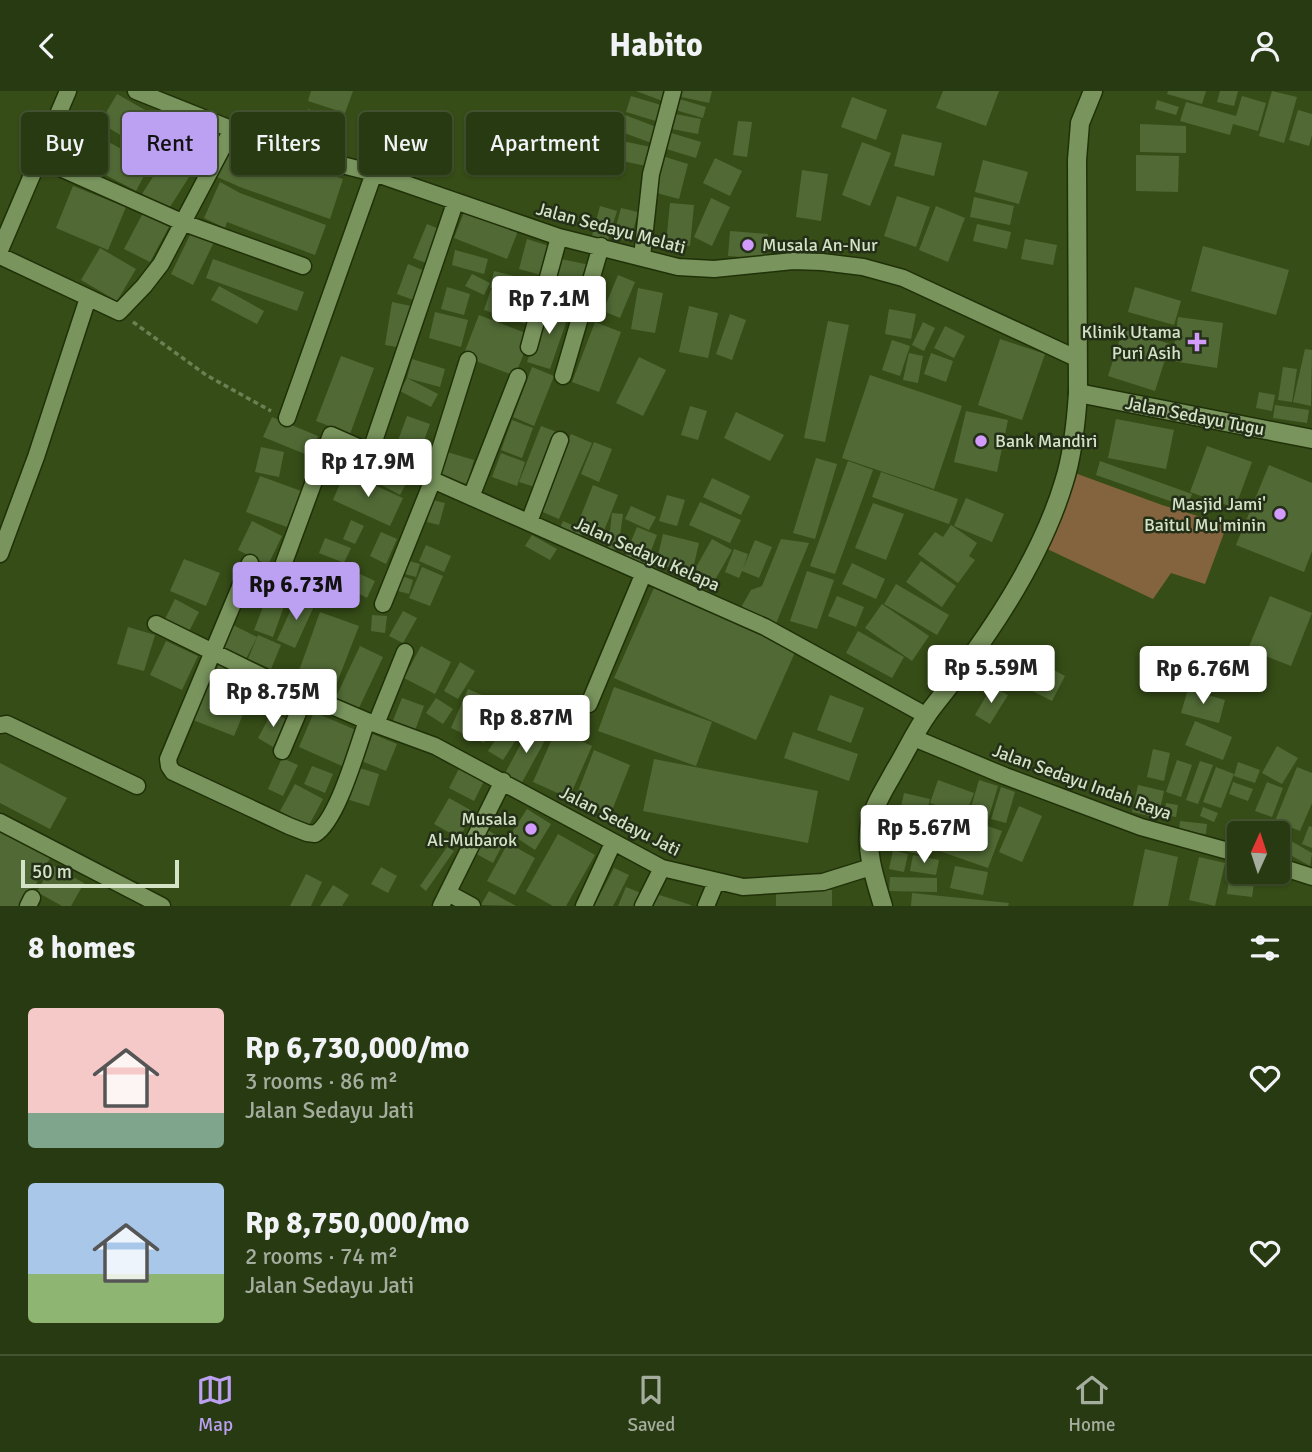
<!DOCTYPE html>
<meta charset="utf-8">
<style>
:root{--surface:#283a11;--page:#34451f;--text:#f1f3f6;--muted:#a5ad9f;--line:#445431;--accent:#bca0f2}
body{margin:0;font-family:Signika,sans-serif;background:var(--page);color:var(--text);height:100vh;display:flex;flex-direction:column;font-size:26px;white-space:nowrap}
*{box-sizing:border-box;margin:0}
p{font-size:23px;color:var(--muted)}
.icon{flex:none;width:38px;height:38px;fill:none;stroke:currentColor;stroke-width:2;stroke-linecap:round;stroke-linejoin:round}
.map{position:relative;height:815px;overflow:hidden}
.panel{display:flex;flex-direction:column;background:var(--surface);flex:1}
.panel>*{flex:none}
.banner{position:absolute;left:21px;top:21px;width:700px;height:63px;display:flex;gap:14px}
.needle{width:46px;rotate:3deg}
.tools{position:absolute;left:1227px;top:730px;display:grid;gap:14px}
.tools a{display:grid;place-items:center;width:63px;height:63px;border-radius:7px;background:var(--surface);box-shadow:0 2px 5px #0004,0 0 0 2px var(--line);font-size:35px}
.scale{position:absolute;left:21px;bottom:18px;width:158px;box-sizing:border-box;padding-left:7px;border:4px solid #d4e3c6;border-top:0;font-size:19px;line-height:24px;white-space:nowrap;color:#d4e3c6;-webkit-text-stroke:5px #242f18;paint-order:stroke}
.price{position:absolute;translate:-50% -60px;padding:0 16px;border-radius:7px;background:#fff;color:#222;font-size:23px;line-height:46px;filter:drop-shadow(0 2px 4px #0008)}
.price::after{content:'';position:absolute;left:50%;top:42px;width:21px;height:16px;margin-left:-10px;background:inherit;clip-path:polygon(0 0,100% 0,50% 100%)}
.price.active{background:var(--accent);color:#111}
ul{padding:0;list-style:none}
li{display:flex;align-items:center;gap:21px;height:175px;padding:0 28px}
li span{display:grid;place-items:center;flex:none;width:196px;height:140px;border-radius:7px;color:#555}
li>.icon{margin-inline-start:auto}
span .icon{width:84px;height:84px;fill:#fffc;stroke-width:1}
li b{font-size:30px}
h2{display:flex;justify-content:space-between;align-items:center;height:84px;padding:0 28px;font-size:30px}
.tag{padding:0 24px;border-radius:7px;background:var(--surface);box-shadow:0 2px 5px #0004,0 0 0 2px var(--line);font-size:24px;line-height:63px}
.tag.active{background:var(--accent);color:#111}
header{display:flex;justify-content:space-between;align-items:center;height:91px;padding:0 28px;background:var(--surface);font-size:32px;font-weight:800}
.tab-bar{display:flex;justify-content:space-around;align-items:center;height:98px;border-top:2px solid var(--line);background:var(--surface);font-size:19px;color:var(--muted)}
.tab-bar a{display:grid;justify-items:center;gap:4px}
.tab-bar .active{color:var(--accent)}
.map>svg:first-child{display:block}
.green{fill:#84643e}
.building{fill:#516a35}
.lines{fill:none;stroke-linecap:round;stroke-linejoin:round}
.minor-casing{stroke:#203108;stroke-width:19}
.tertiary-casing{stroke:#203108;stroke-width:21}
.secondary-casing{stroke:#203108;stroke-width:21}
.path{stroke:#6c8053;stroke-width:3.5;stroke-dasharray:5 3.5;stroke-linecap:butt}
.minor{stroke:#79945d;stroke-width:16}
.tertiary{stroke:#79945d;stroke-width:18}
.secondary{stroke:#79945d;stroke-width:18}
.poi-dot{fill:#d39cfc;stroke:#242f18;stroke-width:2.5}
.labels{text-anchor:middle;stroke-width:5;stroke-linejoin:round;paint-order:stroke}
.street-label{font-size:18px;fill:#d4e3c6;stroke:#242f18}
.poi-label{font-size:18px;fill:#d4e3c6;stroke:#242f18;text-anchor:end}
</style>
<header><svg class="icon" aria-label="back" viewBox="0 0 24 24"><path d="M15 5l-7 7 7 7"/></svg>Habito<svg class="icon" aria-label="person" viewBox="0 0 24 24"><circle cx="12" cy="8" r="4"/><path d="M4 21q1-7 8-7t8 7"/></svg></header>
<div class="map">
<svg width="1312" height="815" viewBox="0 0 1312 815">
<rect width="100%" height="100%" fill="#364d17"/>
<path class="green" d="M1075,382L1162,414L1227,434L1205,493L1171,482L1153,508L1043,456Z"/>
<path class="building" d="M311,0H353L345,22L308,10Z
M636,0H669L665,11Z
M678,0H712L709,12L677,5Z
M943,0H999L986,35L936,17Z
M1168,0H1206L1202,13L1167,3Z
M1220,0H1238L1234,15L1217,11Z
M1272,0L1297,6L1284,52L1259,45Z
M117,3L166,31L148,60L100,32Z
M631,5L664,15L659,31L626,21Z
M1242,5L1266,12L1258,40L1233,33L1230,44L1180,30L1186,11L1236,25Z
M852,6L887,19L876,49L841,36Z
M676,7L706,16L703,27L672,18Z
M1157,9L1179,16L1176,24L1155,18Z
M308,18L339,28L332,50L301,41Z
M1298,19L1312,23V44L1309,55L1289,49Z
M670,22L701,28L698,43L667,37Z
M625,24L659,37L654,53L619,40Z
M738,30L752,31L747,66L733,64Z
M188,31L214,47L168,119L142,103Z
M1140,33L1186,35V62L1140,61Z
M668,41L701,51L696,67L663,57Z
M902,43L942,52L934,85L894,75Z
M97,45L150,73L136,100L83,72Z
M231,46L263,61L343,88L330,128L240,96L215,85Z
M617,49L651,56L646,75L613,68Z
M862,51L891,62L870,115L842,104Z
M659,64L688,73L679,108L649,100Z
M1136,64L1179,65L1178,101L1136,100Z
M715,67L742,80L730,105L703,92Z
M983,69L1028,81L1019,113L975,101Z
M802,79L828,83L821,130L796,126Z
M220,91L240,102L326,134L315,164L227,131L225,137L204,127Z
M73,95L126,116L108,159L56,137Z
M897,105L930,116L916,156L884,145Z
M974,106L1014,115L1010,134L970,126Z
M711,107L730,116L712,155L694,146Z
M670,112L694,114L690,155L666,153Z
M600,115L617,120L608,149L592,145Z
M936,115L965,127L948,171L919,159Z
M621,117L638,121L630,151L613,147Z
M465,119L518,140L507,168L454,147Z
M144,120L170,134L150,171L124,158Z
M427,133L439,138L426,172L413,167Z
M977,133L1011,141L1007,158L973,150Z
M192,140L214,151L193,194L171,183Z
M730,140L768,143L766,168L728,165Z
M527,148L549,155L541,184L519,178Z
M1025,148L1057,154L1053,174L1021,168Z
M1203,155L1289,179L1276,224L1191,200Z
M100,157L136,178L117,210L81,189Z
M455,159L488,168L484,183L452,174Z
M213,168L304,201L297,220L206,187Z
M561,168L590,174L582,215L554,210Z
M408,173L427,181L416,210L397,203Z
M494,180L535,190L531,207L490,197Z
M472,183L490,192L484,204L465,195Z
M618,184L635,191L620,227L603,220Z
M219,195L264,220L257,233L211,209Z
M447,196L470,203L464,224L441,218Z
M1135,196L1181,210L1174,234L1128,221Z
M638,197L663,202L655,242L631,238Z
M491,198L533,213L526,233L484,219Z
M392,211L411,215L403,257L385,254Z
M548,212L570,220L550,278L527,271Z
M689,215L718,222L708,267L679,261Z
M889,218L916,223L911,248L885,243Z
M435,221L468,229L461,256L429,247Z
M730,223L746,229L732,269L716,263Z
M479,224L531,244L515,285L463,265Z
M1178,226L1223,232L1217,277L1172,270Z
M828,230L849,234L825,351L804,347Z
M595,231L621,241L599,301L572,291Z
M923,231L935,237L924,260L912,254Z
M945,235L965,245L954,267L934,257Z
M1123,238L1170,253L1155,300L1108,285Z
M1000,248L1045,263L1022,329L978,314Z
M892,249L910,255L900,285L882,279Z
M1305,258L1312,259L1311,315L1293,311Z
M909,262L923,265L918,292L903,289Z
M931,262L953,270L946,291L924,283Z
M341,265L374,277L350,343L316,330Z
M639,266L666,279L643,325L616,312Z
M412,268L445,278L440,296L407,287L438,303L431,316L400,300L407,287Z
M532,276L554,285L534,335L513,326Z
M1283,276L1297,278L1292,311L1278,309Z
M870,284L962,315L934,398L842,367Z
M1259,301L1275,304L1272,320L1256,317Z
M1275,314L1309,319L1307,332L1273,327Z
M690,315L707,320L698,349L681,344Z
M966,320L1008,329L997,381L954,371Z
M736,321L784,344L770,370L724,347Z
M407,325L430,333L419,363L396,355Z
M272,326L318,345L310,365L263,346Z
M1116,328L1174,339L1166,378L1108,367Z
M512,329L533,337L522,367L501,359Z
M541,335L559,342L538,397L519,391Z
M571,343L592,352L559,428L538,419Z
M594,351L612,358L599,391L581,383Z
M1207,355L1252,371L1235,417L1190,401Z
M261,356L284,361L279,386L255,381Z
M396,356L422,366L417,378L391,368Z
M447,361L474,369L467,393L439,385Z
M501,362L525,371L517,395L492,386Z
M816,367L837,373L815,448L793,442Z
M848,370L873,379L835,483L810,475Z
M1100,370L1192,403L1187,416L1096,384Z
M373,371L407,391L400,404L365,385Z
M1269,374L1312,392V460L1304,481L1236,454Z
M345,381L403,407L390,435L333,409Z
M881,381L958,408L949,433L872,406Z
M260,385L301,400L287,436L246,421Z
M712,387L750,405L741,424L703,406Z
M593,394L618,404L602,445L577,435Z
M667,404L685,409L677,435L659,430Z
M966,407L1004,423L992,451L954,435Z
M432,409L445,412L439,434L427,431Z
M700,411L741,429L730,452L689,434Z
M873,412L904,423L886,469L855,457Z
M631,415L656,426L649,439L625,428Z
M612,422L623,423L618,459L608,458Z
M351,429L364,435L355,453L343,448Z
M252,430L282,445L268,474L238,459Z
M563,430L584,439L580,449L559,439Z
M951,434L977,452L969,465L975,469L958,492L918,463L935,441L943,446Z
M637,436L657,444L644,478L623,470Z
M381,441L397,448L386,473L370,465Z
M663,443L699,452L692,482L656,473Z
M532,444L557,458L550,469L525,455Z
M325,447L351,457L344,472L319,462Z
M712,448L732,459L715,489L695,478Z
M781,448L809,452L775,535L739,520L751,499L762,495Z
M755,449L772,456L759,487L742,480L739,487L725,481L734,458L748,463L743,478Z
M426,454L451,465L444,481L419,470Z
M184,468L220,482L206,515L170,500Z
M409,470L420,473L416,486L405,483Z
M921,470L956,495L942,516L906,491Z
M333,471L345,475L342,484L330,480Z
M852,472L885,488L876,508L842,493Z
M312,476L328,482L321,500L306,494Z
M422,476L443,485L430,515L409,507Z
M807,480L834,489L817,538L790,530Z
M360,483L375,490L367,507L352,499Z
M402,485L413,489L409,503L398,500Z
M251,486L269,492L263,511L245,505Z
M896,493L949,524L937,544L884,513Z
M654,497L796,559L756,649L614,587Z
M270,498L288,504L273,546L254,539Z
M297,505L315,513L295,557L277,549Z
M837,505L864,516L856,536L828,525Z
M1270,505L1312,522L1291,575L1248,558Z
M175,508L199,521L187,544L163,532Z
M882,513L929,545L912,570L865,537Z
M403,520L417,527L403,552L389,545Z
M320,521L359,535L333,602L296,588Z
M372,524L387,525L385,542L371,540Z
M233,534L257,546L246,568L222,555Z
M128,536L155,544L144,580L117,573Z
M858,540L904,566L892,587L846,562Z
M258,544L281,554L271,578L248,568Z
M166,550L198,565L182,599L150,584Z
M360,555L383,566L358,619L335,608Z
M421,555L451,571L435,603L404,587Z
M1026,564L1065,585L1052,610L1013,590Z
M460,571L475,580L458,608L444,600Z
M219,572L251,584L244,603L212,592Z
M263,589L274,594L263,617L252,611Z
M207,595L248,611L234,645L193,629Z
M992,595L1008,604L990,633L975,624Z
M614,596L712,631L696,675L598,640Z
M468,598L501,612L484,652L451,637Z
M1188,598L1225,609L1219,632L1181,622Z
M830,604L864,617L851,652L817,639Z
M402,607L424,615L413,645L390,637Z
M436,607L453,618L443,633L426,622Z
M272,621L287,629L273,656L258,647Z
M314,621L358,640L342,675L299,656Z
M511,626L525,635L503,669L488,660Z
M1195,630L1232,646L1223,669L1185,654Z
M532,632L549,642L520,695L503,686Z
M556,639L592,655L569,707L533,691Z
M793,641L858,663L849,690L784,667Z
M370,642L397,653L386,680L359,669Z
M1277,655L1298,667L1282,693L1262,682Z
M1153,658L1170,662L1164,690L1147,686Z
M594,659L630,674L611,722L575,708Z
M282,667L298,674L283,705L268,698Z
M654,668L818,700L808,752L643,720Z
M1177,669L1192,674L1181,706L1166,701Z
M463,670L488,682L474,710L449,697Z
M1200,670L1213,674L1198,713L1186,709Z
M1238,671L1260,679L1255,692L1234,685Z
M0,672L67,707L50,738L0,712Z
M312,675L333,683L325,702L304,693Z
M353,675L379,683L369,715L343,707Z
M1216,676L1234,683L1221,717L1203,711Z
M1297,676L1312,682V712L1300,740L1275,730Z
M938,689L974,702L965,725L930,712Z
M979,689L998,695L988,729L969,723Z
M1233,691L1253,698L1248,710L1229,703Z
M1267,691L1283,697L1272,726L1255,720Z
M295,693L323,708L308,736L280,720Z
M1138,694L1164,700L1158,727L1132,721Z
M1001,696L1015,701L1006,732L991,728Z
M904,702L930,708L918,763L892,757Z
M449,707L474,721L459,747L434,733Z
M1166,712L1178,714L1176,726L1164,724Z
M1019,715L1042,725L1022,771L999,761Z
M1203,716L1218,722L1214,731L1200,725Z
M527,718L551,733L535,759L511,743Z
M938,718L1002,740L988,777L925,755Z
M1180,730L1207,733L1206,743L1179,740Z
M1309,735L1312,736V757L1302,753Z
M484,737L505,749L493,772L471,760Z
M0,740L50,767L24,815H0Z
M558,743L595,764L566,815H553L526,800Z
M1291,750L1312,762L1310,775L1285,761Z
M508,752L535,767L515,804L487,790Z
M447,756L454,760L426,800L420,795Z
M1145,758L1178,766L1168,815H1133Z
M893,759L908,763L904,781L889,778Z
M913,764L939,769L936,784L910,780Z
M1199,766L1225,772L1215,815L1189,809Z
M1231,772L1239,773V780H1256L1252,806L1227,803Z
M52,774L84,792L71,815H62L37,801Z
M955,775L988,781L983,804L950,797Z
M381,776L397,785L388,802L371,793Z
M614,777L629,784L613,815H594Z
M306,783L322,791L311,815H290Z
M890,786L937,787V801L889,800Z
M333,794L349,804L342,815H320Z
M626,796L641,802L636,815H618Z
M776,798L832,799V815H776Z
M489,800L516,815L481,814Z
M653,802L691,814V815H649Z
M912,802L1009,812L1008,815H911Z"/>
<g class="lines">
<defs>
<path id="minor" d="M136,0L236,40
M40,68L184,132L303,175
M0,159L68,0
M0,165L119,221L144,195L161,173L228,46L236,40L330,71L374,82L559,146L678,176L714,178L793,170L822,171L863,176L903,187L1078,268
M642,166L651,83L673,0
M529,256L559,146
M563,285L601,155
M287,327L374,82
M370,362L455,112
M471,406L518,286
M529,431L560,349
M0,463L36,366L88,207
M250,472L168,668L169,675L173,681L289,735L307,742L315,743C338,729 357,657 367,630
M282,477L331,344L765,536L927,625
M383,513L432,391V384L468,269
M156,533L266,587L367,630L435,655L662,777L743,796L823,791L871,776
M589,613L643,484
M376,633L405,561
M0,634L7,633L137,695
M914,647L1005,685L1141,736L1239,763
M282,660L306,603
M0,731L162,815
M1278,775L1312,786
M448,802L472,815
M28,815L32,807
M441,815L503,690
M584,815L613,752
M643,815L662,777
M706,815L716,791"/>
<path id="tertiary" d="M1078,302L1312,348"/>
<path id="secondary" d="M883,815C875,788 865,760 870,732C874,713 886,696 895,679C906,661 915,641 927,624C936,611 947,599 956,586C1000,528 1043,461 1064,391C1073,363 1076,332 1078,302L1077,69L1080,32L1093,0"/>
</defs>
<use href="#minor" class="minor-casing"/>
<use href="#tertiary" class="tertiary-casing"/>
<use href="#secondary" class="secondary-casing"/>
<path class="path" d="M133,231L206,284L271,320"/>
<use href="#minor" class="minor"/>
<use href="#tertiary" class="tertiary"/>
<use href="#secondary" class="secondary"/>
</g>
<g class="poi-dot">
<circle cx="748" cy="154" r="7"/>
<path d="M1193.5 240.5h7v7h7v7h-7v7h-7v-7h-7v-7h7z"/>
<circle cx="981" cy="350" r="7"/>
<circle cx="1280" cy="423" r="7"/>
<circle cx="531" cy="738" r="7"/>
</g>
<g class="labels">
<g class="street-label">
<text transform="translate(611 137) rotate(15)" y="6">Jalan Sedayu Melati</text>
<text transform="translate(1195 325) rotate(11)" y="6">Jalan Sedayu Tugu</text>
<text transform="translate(647 463) rotate(24)" y="6">Jalan Sedayu Kelapa</text>
<text transform="translate(1082 691) rotate(20)" y="6">Jalan Sedayu Indah Raya</text>
<text transform="translate(620 730) rotate(27)" y="6">Jalan Sedayu Jati</text>
</g>
<g class="poi-label">
<text x="762" y="160" text-anchor="start">Musala An-Nur</text>
<text x="1181" y="247">Klinik Utama<tspan x="1181" dy="21">Puri Asih</tspan></text>
<text x="995" y="356" text-anchor="start">Bank Mandiri</text>
<text x="1266" y="419">Masjid Jami'<tspan x="1266" dy="21">Baitul Mu'minin</tspan></text>
<text x="517" y="734">Musala<tspan x="517" dy="21">Al-Mubarok</tspan></text>
</g>
</g>
</svg>
<div class="tools">
<a><svg class="needle" viewBox="-14 -14 28 28"><path d="M0-13l5 13h-10z" fill="#e53935"/><path d="M0 13l5-13h-10z" fill="#a5ad9f"/></svg></a>
</div>
<div class="scale">50 m</div>
<b class="price" style="left:549px;top:245px">Rp 7.1M</b>
<b class="price" style="left:368px;top:408px">Rp 17.9M</b>
<b class="price active" style="left:296px;top:531px">Rp 6.73M</b>
<b class="price" style="left:991px;top:614px">Rp 5.59M</b>
<b class="price" style="left:1203px;top:615px">Rp 6.76M</b>
<b class="price" style="left:273px;top:638px">Rp 8.75M</b>
<b class="price" style="left:526px;top:664px">Rp 8.87M</b>
<b class="price" style="left:924px;top:774px">Rp 5.67M</b>
<div class="banner">
<a class="tag">Buy</a>
<a class="tag active">Rent</a>
<a class="tag">Filters</a>
<a class="tag">New</a>
<a class="tag">Apartment</a>
</div>
</div>
<section class="panel">
<h2>8 homes<svg class="icon" aria-label="filters" viewBox="0 0 24 24"><path d="M4 7h16M4 17h16"/><circle cx="9" cy="7" r="2"/><circle cx="15" cy="17" r="2"/></svg></h2>
<ul>
<li><span style="background:linear-gradient(#f6c9c9 75%,#7fa58c 0)"><svg class="icon" aria-label="home" viewBox="0 0 24 24"><path d="M3 11l9-7 9 7M6 9v11h12V9"/></svg></span><div><b>Rp 6,730,000/mo</b><p>3 rooms · 86 m²</p><p>Jalan Sedayu Jati</p></div><svg class="icon" aria-label="heart" viewBox="0 0 24 24"><path d="M12 20l-8-8c-3-5 5-10 8-4 3-6 11-1 8 4z"/></svg></li>
<li><span style="background:linear-gradient(#a9c7e8 65%,#8fb573 0)"><svg class="icon" aria-label="home" viewBox="0 0 24 24"><path d="M3 11l9-7 9 7M6 9v11h12V9"/></svg></span><div><b>Rp 8,750,000/mo</b><p>2 rooms · 74 m²</p><p>Jalan Sedayu Jati</p></div><svg class="icon" aria-label="heart" viewBox="0 0 24 24"><path d="M12 20l-8-8c-3-5 5-10 8-4 3-6 11-1 8 4z"/></svg></li>
</ul>
</section>
<nav class="tab-bar">
<a class="active"><svg class="icon" aria-label="map" viewBox="0 0 24 24"><path d="M3 6l6-2 6 2 6-2v14l-6 2-6-2-6 2zM9 4v14M15 6v14"/></svg>Map</a>
<a><svg class="icon" aria-label="saved" viewBox="0 0 24 24"><path d="M7 4h10v16l-5-4-5 4z"/></svg>Saved</a>
<a><svg class="icon" aria-label="home" viewBox="0 0 24 24"><path d="M3 11l9-7 9 7M6 9v11h12V9"/></svg>Home</a>
</nav>
